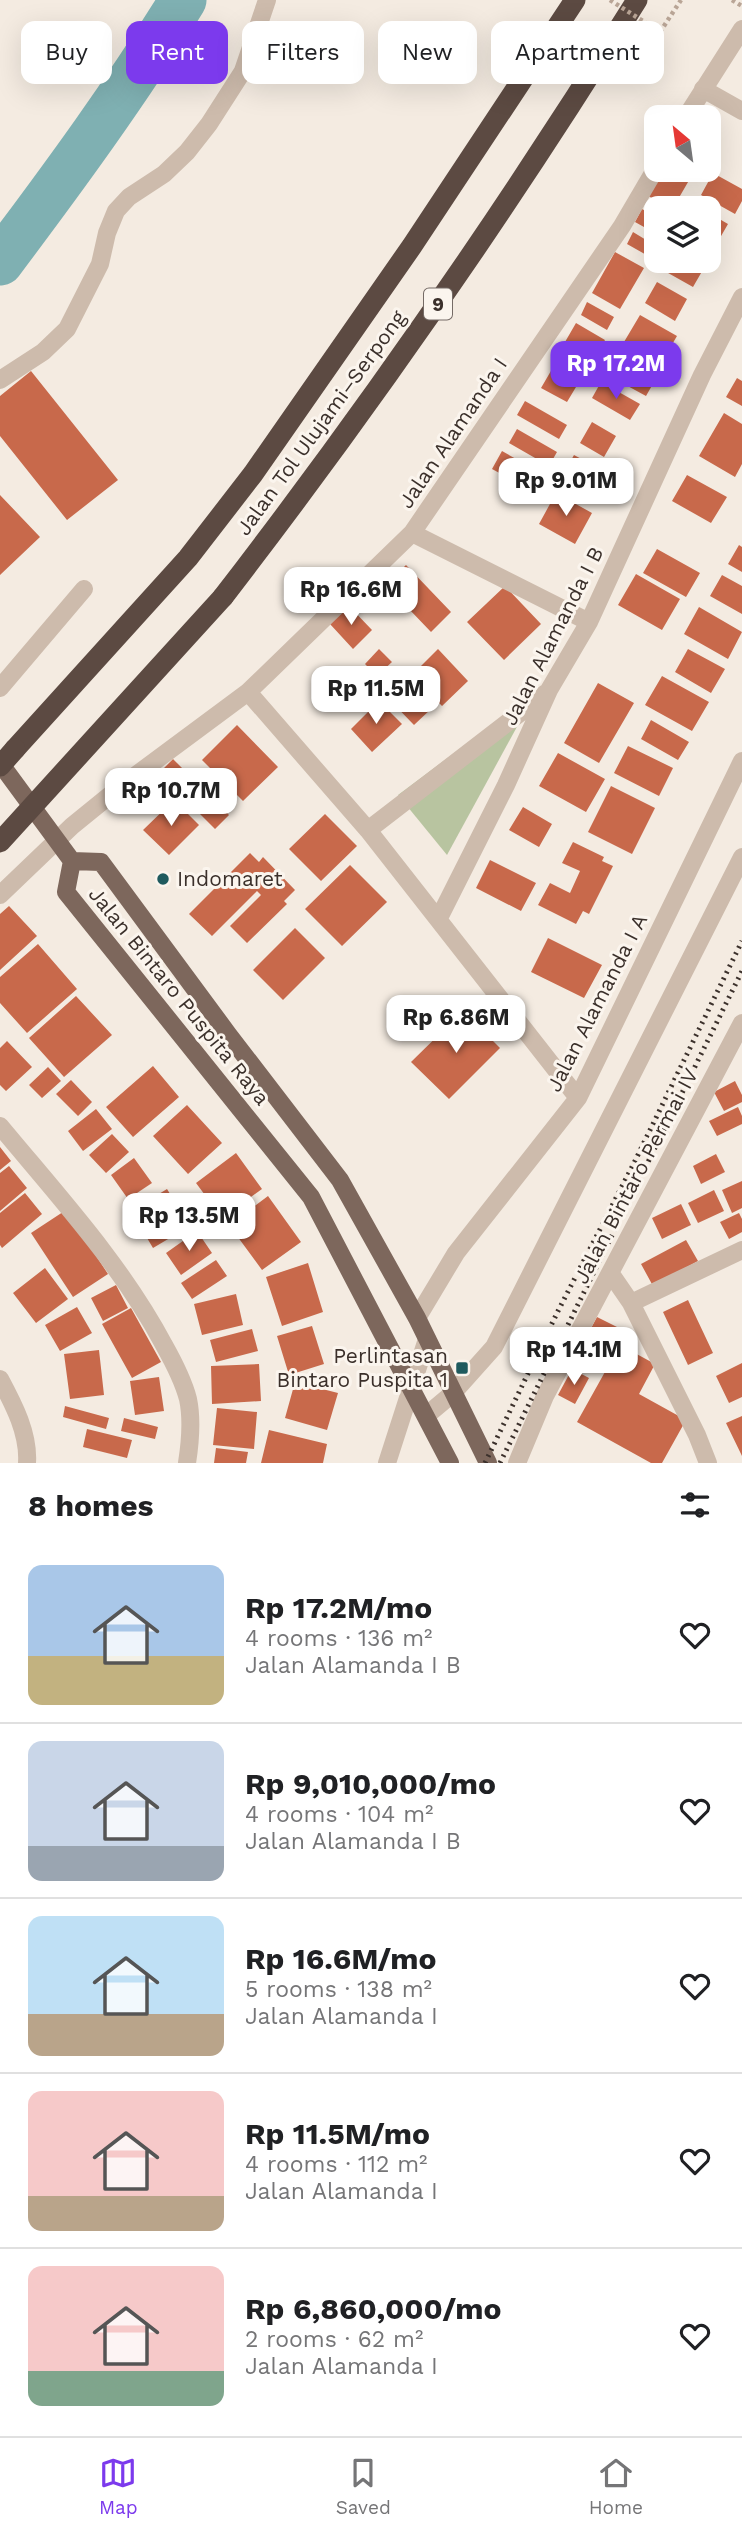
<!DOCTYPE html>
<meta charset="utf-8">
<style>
:root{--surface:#fff;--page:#f2f2f2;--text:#202124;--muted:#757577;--line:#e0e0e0;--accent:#7c3aed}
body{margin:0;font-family:"Work Sans",sans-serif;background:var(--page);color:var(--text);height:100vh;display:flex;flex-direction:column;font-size:26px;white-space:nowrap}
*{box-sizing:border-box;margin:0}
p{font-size:23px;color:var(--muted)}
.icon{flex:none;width:38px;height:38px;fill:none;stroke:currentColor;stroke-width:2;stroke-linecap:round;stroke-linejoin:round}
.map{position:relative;height:1463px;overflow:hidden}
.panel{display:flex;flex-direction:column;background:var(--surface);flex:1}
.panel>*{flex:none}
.guide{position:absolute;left:21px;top:21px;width:700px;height:63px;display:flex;gap:14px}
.needle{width:46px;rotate:331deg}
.controls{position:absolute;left:644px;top:105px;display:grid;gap:14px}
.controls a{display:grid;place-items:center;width:77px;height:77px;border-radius:14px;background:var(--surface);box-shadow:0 7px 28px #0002;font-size:35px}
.price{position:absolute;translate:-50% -60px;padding:0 16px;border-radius:14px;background:#fff;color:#222;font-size:23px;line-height:46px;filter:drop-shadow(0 2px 4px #0008)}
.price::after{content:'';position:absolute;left:50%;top:42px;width:21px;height:16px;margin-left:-10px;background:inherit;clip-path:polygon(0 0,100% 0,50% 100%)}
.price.current{background:var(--accent);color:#fff}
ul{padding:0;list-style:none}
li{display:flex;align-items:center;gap:21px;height:175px;padding:0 28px}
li+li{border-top:2px solid var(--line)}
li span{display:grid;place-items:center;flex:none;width:196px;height:140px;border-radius:14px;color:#555}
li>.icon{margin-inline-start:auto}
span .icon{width:84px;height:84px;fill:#fffc;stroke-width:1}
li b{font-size:30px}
h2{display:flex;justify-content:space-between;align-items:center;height:84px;padding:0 28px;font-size:30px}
.chip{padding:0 24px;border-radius:14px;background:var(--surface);box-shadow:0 7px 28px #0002;font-size:24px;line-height:63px}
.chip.current{background:var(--accent);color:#fff}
.tabs{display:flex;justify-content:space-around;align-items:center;height:98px;border-top:2px solid var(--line);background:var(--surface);font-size:19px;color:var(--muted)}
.tabs a{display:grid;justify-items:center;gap:4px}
.tabs .current{color:var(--accent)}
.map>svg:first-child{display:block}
.green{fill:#b8c4a0}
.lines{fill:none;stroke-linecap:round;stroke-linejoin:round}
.river{stroke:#7fb0b2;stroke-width:47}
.building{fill:#c8694b}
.path{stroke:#b9a596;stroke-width:4.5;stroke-dasharray:3.5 3.5;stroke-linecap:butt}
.minor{stroke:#cdbbac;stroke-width:18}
.major{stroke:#7d675c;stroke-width:18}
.highway{stroke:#5c4a42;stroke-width:21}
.rail{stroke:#3b302b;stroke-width:5;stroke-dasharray:2 5;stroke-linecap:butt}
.path-bridge{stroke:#b9a596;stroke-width:4.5;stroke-dasharray:3.5 3.5;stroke-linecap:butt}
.highway-bridge{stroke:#5c4a42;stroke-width:21}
.poi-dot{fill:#1f5a5e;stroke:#fbf5ee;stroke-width:2.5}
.labels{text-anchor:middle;stroke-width:6;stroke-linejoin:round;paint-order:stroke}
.shield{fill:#fbf5ee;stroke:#756b66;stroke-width:2}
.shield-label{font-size:19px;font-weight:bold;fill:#3b302b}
.street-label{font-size:21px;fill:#3b302b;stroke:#fbf5ee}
.poi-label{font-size:21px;fill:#3b302b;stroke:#fbf5ee;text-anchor:start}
</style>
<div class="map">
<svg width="742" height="1463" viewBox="0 0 742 1463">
<rect width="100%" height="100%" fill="#f4ebe1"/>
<path class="green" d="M536,692L447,855L398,795Z"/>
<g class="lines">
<path class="river" d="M0,262C64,177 127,91 183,0"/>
</g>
<path class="building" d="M663,170H695L673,208L648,196Z
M713,173L742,189V201L735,214L701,195Z
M642,209L656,217V227L653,232L635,222Z
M709,213L728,224L713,250L709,247Z
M633,232L656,246L650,257L627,244Z
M615,252L644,268L620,309L592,293Z
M665,261H708L693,287L661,269Z
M657,282L687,299L675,321L645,303Z
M587,302L614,317L607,330L581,315Z
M640,315L677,336L661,363L624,342Z
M576,323L605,340L594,359L565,342Z
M562,352L588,367L567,402L541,388Z
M625,356L658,375L646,396L613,378Z
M31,371L118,480L67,520L0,436V396Z
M737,378L742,381V406L726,397Z
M601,382L640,404L630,420L592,398Z
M525,401L567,425L559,439L517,415Z
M724,413L742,424V464L735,477L699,456Z
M592,422L616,436L604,457L580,443Z
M517,429L557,452L549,466L509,443Z
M502,451L548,477L538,494L492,469Z
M574,455L604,471L590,494L561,478Z
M687,475L727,497L711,523L672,501Z
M556,493L592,513L575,544L539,524Z
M0,495L40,537L0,575Z
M739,545L742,547V572L728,564Z
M657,549L700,573L686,597L643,573Z
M406,565L451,612L431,632L386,585Z
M636,574L680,599L662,630L618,605Z
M722,575L742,586V614L710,596Z
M505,586L541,624L504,660L467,622Z
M349,606L372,630L353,649L330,624Z
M699,607L742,632L728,659L684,634Z
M379,649L392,662L377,676L365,664Z
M438,649L468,681L442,706L412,675Z
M688,649L725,669L711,693L675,672Z
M347,668L369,691L346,712L325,690Z
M399,675L431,709L414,725L382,692Z
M662,676L709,702L692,731L645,705Z
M598,683L634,703L599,763L564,743Z
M379,701L402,724L372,752L351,729Z
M651,720L689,742L678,760L641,739Z
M237,725L278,767L243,801L202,760Z
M628,746L673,768L659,796L614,773Z
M558,753L605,779L586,812L539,786Z
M173,759L229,815L215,829L159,773Z
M611,786L655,808L632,854L588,832Z
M174,800L199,825L169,855L143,830Z
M523,807L552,824L539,847L509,830Z
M325,814L357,846L321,881L289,849Z
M573,842L604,857L602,861L613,866L589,914L583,911L576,924L538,905L550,883L570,893L580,871L562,863Z
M250,853L259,862L263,857L295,890L284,901L287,904L247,943L230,926L261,895L257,891L212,936L189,914Z
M490,860L536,883L521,911L476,888Z
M350,865L387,902L342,946L305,909Z
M9,906L37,936L0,970V914Z
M295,928L325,958L283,1000L253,970Z
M548,938L602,965L584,998L531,972Z
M38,944L77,989L27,1033L0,1003V977Z
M76,996L112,1035L64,1077L29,1038Z
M463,1011L500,1048L449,1099L411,1062Z
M7,1041L32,1067L6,1091L0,1085V1048Z
M153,1066L179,1097L133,1137L106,1107Z
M48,1067L61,1081L42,1098L29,1085Z
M71,1080L92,1102L78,1116L56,1094Z
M735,1081L742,1095V1102L724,1111L714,1092Z
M187,1105L222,1143L188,1174L153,1136Z
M738,1107L742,1116V1124L717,1136L709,1121Z
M96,1109L112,1129L83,1151L68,1131Z
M112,1134L129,1152L106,1173L89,1155Z
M0,1147L11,1161L0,1170Z
M236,1153L262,1189L222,1218L196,1183Z
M716,1154L725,1172L701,1184L693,1166Z
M134,1158L152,1183L128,1199L111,1175Z
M9,1166L27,1188L0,1211V1173Z
M742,1181V1208L732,1213L722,1190Z
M167,1189L190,1226L153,1248L131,1211Z
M714,1190L724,1211L698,1223L688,1203Z
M25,1193L42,1214L2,1248L0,1245V1213Z
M268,1196L301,1242L262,1270L229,1225Z
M681,1204L691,1225L662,1239L652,1218Z
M66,1210L108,1274L73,1297L31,1233Z
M739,1213L742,1219V1232L729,1239L720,1222Z
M197,1231L212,1253L181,1275L166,1253Z
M686,1240L698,1261L653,1286L641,1264Z
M216,1260L227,1276L192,1299L181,1283Z
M308,1263L323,1312L282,1326L266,1277Z
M45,1268L68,1299L36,1323L13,1293Z
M116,1285L128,1308L103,1321L91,1298Z
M236,1294L243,1325L202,1335L194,1304Z
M688,1300L713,1353L688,1365L663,1312Z
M77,1307L92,1333L60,1351L45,1325Z
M131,1308L161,1362L132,1378L102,1324Z
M597,1317L619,1328L595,1370L575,1358Z
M312,1326L324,1364L289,1375L277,1336Z
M252,1329L258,1351L216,1362L210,1340Z
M620,1345L655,1364L639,1394L686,1420L662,1463H651L577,1422Z
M99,1350L104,1395L70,1399L64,1354Z
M742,1363V1397L729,1403L716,1376Z
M259,1364L261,1401L212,1404L211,1366Z
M572,1369L589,1378L575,1404L558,1395Z
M159,1377L164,1411L135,1415L130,1381Z
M295,1382L338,1393L327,1430L285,1418Z
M65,1406L109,1418L106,1429L63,1417Z
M217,1408L257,1412L254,1449L213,1445Z
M742,1416V1456L726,1423Z
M124,1418L158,1427L155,1439L121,1431Z
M87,1429L132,1440L127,1458L83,1447Z
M269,1430L327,1444L323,1463H261Z
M216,1448L248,1452L246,1463H214Z"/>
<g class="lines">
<path class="path" d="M732,0L742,6
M660,32L681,0"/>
<path class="minor" d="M703,89L742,111
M686,117L742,29
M0,380L43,352L67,329L100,264L107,233L116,211L129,197L164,174L187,152L209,124L243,71L267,0
M412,533L589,622
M0,688L84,589
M248,692L368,830L578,1098
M368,830L546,693
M0,895L72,826L120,787L248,692L412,533L622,226L656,168
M439,918L506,785L549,690L589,622L702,375L742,297
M0,1126C58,1196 121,1264 164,1345C173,1361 183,1380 188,1399C192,1418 190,1444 187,1463
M611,1274L631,1303L697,1435L708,1463
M631,1303L742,1250
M417,1318L456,1253L578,1098L742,761
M0,1379C14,1405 29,1434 27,1463
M427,1415L452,1394L494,1347L742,857
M387,1463L427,1339
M517,1463L545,1396L742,1023"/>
<path class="major" d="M0,763L72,861
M72,861L101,862L228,1034L340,1180L417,1318L488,1463
M72,861L66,892L311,1197L450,1463"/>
<path class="highway" d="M223,597C371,405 509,206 637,0
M15,749L188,558L253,474L412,246L575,0"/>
<path class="rail" d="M485,1463L558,1311L634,1163L742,941
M500,1463L742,971"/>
<path class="path-bridge" d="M610,0L660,32"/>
<path class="highway-bridge" d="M0,766L15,749
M0,842L223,597"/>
</g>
<g class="poi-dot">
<circle cx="163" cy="879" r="7"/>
<rect x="455" y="1361" width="14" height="14" rx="3.5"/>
</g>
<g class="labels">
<rect class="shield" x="424" y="288.5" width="28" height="31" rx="5"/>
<g class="shield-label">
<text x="438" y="311">9</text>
</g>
<g class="street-label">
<text transform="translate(321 423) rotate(-54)" y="7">Jalan Tol Ulujami–Serpong</text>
<text transform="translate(453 433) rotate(-56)" y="7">Jalan Alamanda I</text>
<text transform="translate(553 636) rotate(-63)" y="7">Jalan Alamanda I B</text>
<text transform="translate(179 996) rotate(51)" y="7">Jalan Bintaro Puspita Raya</text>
<text transform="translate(597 1003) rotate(-63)" y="7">Jalan Alamanda I A</text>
<text transform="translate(636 1176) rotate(-62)" y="7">Jalan Bintaro Permai IV</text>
</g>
<g class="poi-label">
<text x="177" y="886">Indomaret</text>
<text x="448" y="1363" text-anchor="end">Perlintasan<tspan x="448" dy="24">Bintaro Puspita 1</tspan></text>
</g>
</g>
</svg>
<div class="controls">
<a><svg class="needle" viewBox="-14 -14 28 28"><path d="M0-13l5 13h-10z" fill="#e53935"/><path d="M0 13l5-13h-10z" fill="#757577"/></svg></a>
<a><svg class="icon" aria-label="layers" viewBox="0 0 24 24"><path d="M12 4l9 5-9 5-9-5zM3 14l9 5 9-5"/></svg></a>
</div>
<b class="price current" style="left:616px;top:401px">Rp 17.2M</b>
<b class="price" style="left:566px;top:518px">Rp 9.01M</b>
<b class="price" style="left:351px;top:627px">Rp 16.6M</b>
<b class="price" style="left:376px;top:726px">Rp 11.5M</b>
<b class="price" style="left:171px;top:828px">Rp 10.7M</b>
<b class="price" style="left:456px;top:1055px">Rp 6.86M</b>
<b class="price" style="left:189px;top:1253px">Rp 13.5M</b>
<b class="price" style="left:574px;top:1387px">Rp 14.1M</b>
<div class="guide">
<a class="chip">Buy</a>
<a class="chip current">Rent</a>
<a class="chip">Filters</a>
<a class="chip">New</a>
<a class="chip">Apartment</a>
</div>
</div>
<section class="panel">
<h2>8 homes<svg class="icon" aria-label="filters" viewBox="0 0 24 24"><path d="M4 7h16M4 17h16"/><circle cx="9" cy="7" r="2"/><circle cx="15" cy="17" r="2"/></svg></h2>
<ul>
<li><span style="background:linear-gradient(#a9c7e8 65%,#c2b280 0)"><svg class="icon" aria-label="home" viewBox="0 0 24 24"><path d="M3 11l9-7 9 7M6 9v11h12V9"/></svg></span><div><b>Rp 17.2M/mo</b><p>4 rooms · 136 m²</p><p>Jalan Alamanda I B</p></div><svg class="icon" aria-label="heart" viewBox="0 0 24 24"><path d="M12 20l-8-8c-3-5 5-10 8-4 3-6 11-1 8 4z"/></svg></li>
<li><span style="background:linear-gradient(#c9d6e8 75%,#9aa5b1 0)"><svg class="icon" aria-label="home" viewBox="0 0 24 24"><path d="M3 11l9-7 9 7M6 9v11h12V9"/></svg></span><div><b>Rp 9,010,000/mo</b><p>4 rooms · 104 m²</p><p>Jalan Alamanda I B</p></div><svg class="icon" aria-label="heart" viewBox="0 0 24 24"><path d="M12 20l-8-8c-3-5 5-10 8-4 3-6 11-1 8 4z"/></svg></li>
<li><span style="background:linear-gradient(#bfe0f5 70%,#b9a48a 0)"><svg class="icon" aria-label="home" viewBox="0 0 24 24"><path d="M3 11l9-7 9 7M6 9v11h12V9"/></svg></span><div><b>Rp 16.6M/mo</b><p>5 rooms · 138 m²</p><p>Jalan Alamanda I</p></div><svg class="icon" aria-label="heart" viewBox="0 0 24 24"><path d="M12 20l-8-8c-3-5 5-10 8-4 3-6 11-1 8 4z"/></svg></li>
<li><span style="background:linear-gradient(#f6c9c9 75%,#b9a48a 0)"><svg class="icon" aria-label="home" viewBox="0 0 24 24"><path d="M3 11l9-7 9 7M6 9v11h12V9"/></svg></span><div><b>Rp 11.5M/mo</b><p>4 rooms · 112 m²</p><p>Jalan Alamanda I</p></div><svg class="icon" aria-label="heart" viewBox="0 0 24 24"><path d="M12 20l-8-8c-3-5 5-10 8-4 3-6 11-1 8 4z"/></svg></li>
<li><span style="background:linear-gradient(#f6c9c9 75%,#7fa58c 0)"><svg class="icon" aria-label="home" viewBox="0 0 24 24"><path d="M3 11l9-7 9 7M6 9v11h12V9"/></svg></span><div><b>Rp 6,860,000/mo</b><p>2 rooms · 62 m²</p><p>Jalan Alamanda I</p></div><svg class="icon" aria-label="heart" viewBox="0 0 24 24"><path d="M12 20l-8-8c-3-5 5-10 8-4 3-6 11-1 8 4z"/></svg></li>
</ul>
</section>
<nav class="tabs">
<a class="current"><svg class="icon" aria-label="map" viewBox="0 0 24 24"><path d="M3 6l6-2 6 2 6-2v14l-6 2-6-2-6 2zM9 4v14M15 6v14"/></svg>Map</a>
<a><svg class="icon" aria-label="saved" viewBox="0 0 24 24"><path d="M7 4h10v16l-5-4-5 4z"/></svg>Saved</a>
<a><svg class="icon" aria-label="home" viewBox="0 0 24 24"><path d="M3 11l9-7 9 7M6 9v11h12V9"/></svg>Home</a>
</nav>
